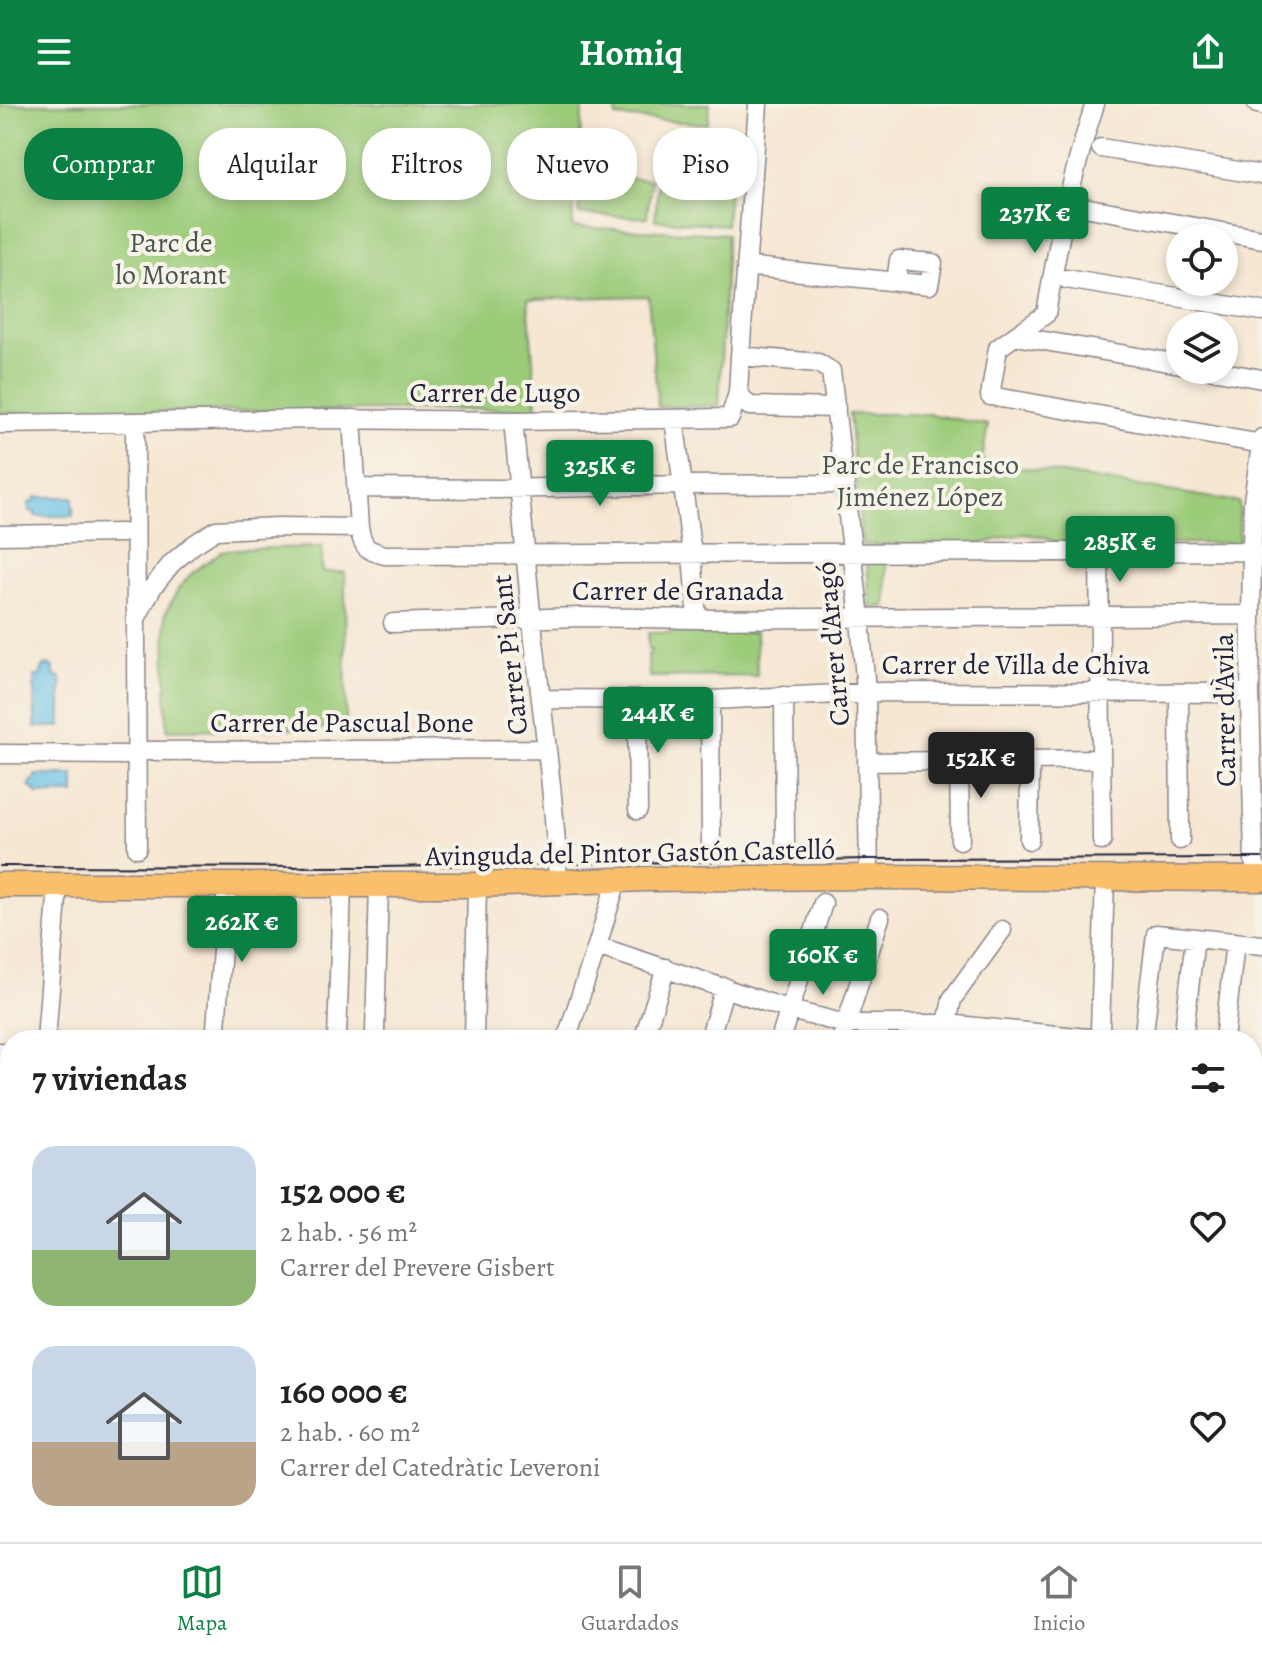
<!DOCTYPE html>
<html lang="es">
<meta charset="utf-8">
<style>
:root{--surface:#fff;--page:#f6f6f6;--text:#222;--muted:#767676;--line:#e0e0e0;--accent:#0b8043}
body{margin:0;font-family:Alegreya,serif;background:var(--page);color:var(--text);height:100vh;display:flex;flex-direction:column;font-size:30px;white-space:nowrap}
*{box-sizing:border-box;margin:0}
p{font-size:26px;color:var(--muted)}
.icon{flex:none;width:44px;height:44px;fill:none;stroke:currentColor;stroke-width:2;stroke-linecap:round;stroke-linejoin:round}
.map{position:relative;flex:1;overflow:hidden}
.sheet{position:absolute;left:0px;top:926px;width:1262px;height:512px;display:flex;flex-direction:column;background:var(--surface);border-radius:32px 32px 0 0;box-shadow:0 4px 12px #0003}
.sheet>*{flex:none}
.guide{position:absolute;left:24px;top:24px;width:800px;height:72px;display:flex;gap:16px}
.tools{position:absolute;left:1166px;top:120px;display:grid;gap:16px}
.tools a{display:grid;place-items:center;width:72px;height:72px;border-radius:50%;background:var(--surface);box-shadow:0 4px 12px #0003;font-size:40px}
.price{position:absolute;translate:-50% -68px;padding:0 18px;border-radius:8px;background:var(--accent);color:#fff;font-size:26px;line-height:52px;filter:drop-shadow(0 2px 4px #0008)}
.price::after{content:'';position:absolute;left:50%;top:48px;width:24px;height:18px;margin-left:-12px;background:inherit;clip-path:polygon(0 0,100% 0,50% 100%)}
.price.selected{background:#222;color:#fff}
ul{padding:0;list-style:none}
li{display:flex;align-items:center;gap:24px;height:200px;padding:0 32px}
li span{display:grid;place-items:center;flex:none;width:224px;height:160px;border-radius:24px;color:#555}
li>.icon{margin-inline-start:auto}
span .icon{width:96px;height:96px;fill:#fffc;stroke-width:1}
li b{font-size:34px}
h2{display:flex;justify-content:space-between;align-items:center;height:96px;padding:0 32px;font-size:34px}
.pill{padding:0 28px;border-radius:32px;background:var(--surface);box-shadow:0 4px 12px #0003;font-size:28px;line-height:72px}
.pill.selected{background:var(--accent);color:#fff}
header{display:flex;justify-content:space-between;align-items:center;height:104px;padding:0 32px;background:var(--accent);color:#fff;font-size:36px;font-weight:700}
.tabs{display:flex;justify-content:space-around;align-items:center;height:112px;border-top:2px solid var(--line);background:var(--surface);font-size:22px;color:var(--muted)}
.tabs a{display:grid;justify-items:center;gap:4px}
.tabs .selected{color:var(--accent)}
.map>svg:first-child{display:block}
.green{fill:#9ccc7a;stroke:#5f775a;stroke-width:2}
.water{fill:#6ac2e7;stroke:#467291;stroke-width:2}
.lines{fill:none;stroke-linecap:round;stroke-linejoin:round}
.minor-casing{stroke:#8c8487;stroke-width:21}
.major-casing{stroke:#8c8487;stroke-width:27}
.minor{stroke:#fff;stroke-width:18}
.major{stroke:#f9bf6d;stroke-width:24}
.tram{stroke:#22223b;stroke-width:2}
.labels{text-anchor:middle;stroke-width:8;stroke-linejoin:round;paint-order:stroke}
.park-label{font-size:28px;fill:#47554e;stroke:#f7f3e8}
.street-label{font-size:28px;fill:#22223b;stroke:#f7f3e8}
</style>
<header><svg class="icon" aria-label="menu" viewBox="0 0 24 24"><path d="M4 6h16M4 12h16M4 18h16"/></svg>Homiq<svg class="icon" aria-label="share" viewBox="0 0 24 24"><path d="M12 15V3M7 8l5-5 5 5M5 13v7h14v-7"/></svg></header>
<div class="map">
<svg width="1262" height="1438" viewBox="0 0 1262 1438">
<rect width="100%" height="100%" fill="#f7f3e8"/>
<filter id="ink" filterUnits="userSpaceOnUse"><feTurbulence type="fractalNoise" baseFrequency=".0125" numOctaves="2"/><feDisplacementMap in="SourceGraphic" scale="16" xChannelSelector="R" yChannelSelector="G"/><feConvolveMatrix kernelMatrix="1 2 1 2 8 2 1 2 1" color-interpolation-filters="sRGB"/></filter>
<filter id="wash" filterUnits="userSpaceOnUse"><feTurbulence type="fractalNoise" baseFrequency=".006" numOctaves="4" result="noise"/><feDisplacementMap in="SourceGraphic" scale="32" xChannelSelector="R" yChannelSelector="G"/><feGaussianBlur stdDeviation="1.8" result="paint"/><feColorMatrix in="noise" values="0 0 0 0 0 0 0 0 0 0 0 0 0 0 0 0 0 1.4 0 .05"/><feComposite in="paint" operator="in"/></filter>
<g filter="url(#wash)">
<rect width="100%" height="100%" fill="#f6e7d3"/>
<path class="green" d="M0,0H583L572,123L727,130L719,302L658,303L648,192L528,195L537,305L0,309Z
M617,0H710L708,20L616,13Z
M582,71L651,76L647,114L579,110Z
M658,78L729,84L726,121L655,116Z
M849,310H929L988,321L982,357L1239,398V439L1059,440L1044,433L1024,430L1006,433L982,440L862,441Z
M322,443V468H345L346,624L167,626L165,510L179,484L191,470L222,447L238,445Z
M867,458H886L887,502L870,504Z
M756,528L757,572L649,573L648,550H651V546H648V529Z"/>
<path class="water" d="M35,393H73V412H35V408L30,407L28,404L29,399L34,398Z
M49,561L53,563L55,573H61V623H35L34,572H40L43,563Z
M36,671H74V690H36V686H33L29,681L30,678L36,675Z"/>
</g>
<g filter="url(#ink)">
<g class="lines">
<defs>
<path id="minor" d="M1095,0C1072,68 1058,139 1046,210L998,244L990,292L1262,340
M1257,0L1262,1
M1101,44L1262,71
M1067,100L1262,135
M746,162C807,169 868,175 929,181L933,159L899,156L896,178
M1066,175L1262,207
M1015,232L1180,260
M740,252L818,259L831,267L860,514L866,588L869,773
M1212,266L1262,275
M738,289L749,302L836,304
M352,315L359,424C363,444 366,446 385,451L1252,447
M674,315L692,450L697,515
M513,317C520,384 525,451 532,518C541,604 555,691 558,779
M135,318L137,744
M0,320L325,315L513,317L730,314L738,289L740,252L758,0
M356,384L498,385L683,381L845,380
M0,431L123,429
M1099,447L1102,737
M138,511L152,484L172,459L193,441L216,426L278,423L359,424
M393,519L580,513L697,515L1251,511
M1179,589L1180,736
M784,592L785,742
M541,595L710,596L882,588L1250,589
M637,595L638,706
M710,596L711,742
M137,647L547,645
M0,650L125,651
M959,657L960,736
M868,658L1101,655
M1029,736L1030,655
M1105,775L1100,926L1109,936
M1262,775L1254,758L1250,589L1252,447L1253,397L1262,334
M597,842L790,906L846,920H947L1108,936
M947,920L952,895L1002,826
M46,936L58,781
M215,936L227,781
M337,936L342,782
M377,936L375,928L379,781
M474,936L477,781
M566,936L597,842L617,776
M643,936L666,864
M709,936L725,883
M780,936L823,799
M841,936L880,814
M1143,936L1156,830L1262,841
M1183,936L1195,834
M1224,936L1235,838
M0,948L10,949
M0,1005L10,1006
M1252,1083L1262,969
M1252,1166L1262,1167
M1252,1186L1262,1212
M0,1246L10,1247
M1252,1257L1262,1258
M1252,1372L1262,1375
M82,1428L87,1438
M519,1428V1438
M891,1428L911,1438
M100,1438L103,1428
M208,1438L209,1428
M297,1438V1428
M409,1438V1428
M594,1438V1428
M714,1438L719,1428
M1060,1438L1066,1428"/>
<path id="major" d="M0,781H477L647,775L869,773L1262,775"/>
</defs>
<use href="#minor" class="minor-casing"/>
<use href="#major" class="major-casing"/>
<use href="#minor" class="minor"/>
<use href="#major" class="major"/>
<path class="tram" d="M0,762L379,763L869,755L1262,754"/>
</g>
</g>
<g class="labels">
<g class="park-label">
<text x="171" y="148">Parc de<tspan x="171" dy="32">lo Morant</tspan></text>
<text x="920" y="370">Parc de Francisco<tspan x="920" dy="32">Jiménez López</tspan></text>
</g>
<g class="street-label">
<text x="495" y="298">Carrer de Lugo</text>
<text x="678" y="496">Carrer de Granada</text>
<text transform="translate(832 540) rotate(-95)" y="10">Carrer d'Aragó</text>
<text transform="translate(509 551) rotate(-96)" y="10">Carrer Pi Sant</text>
<text x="1016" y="570">Carrer de Villa de Chiva</text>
<text transform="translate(1224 606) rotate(-91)" y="10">Carrer d'Àvila</text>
<text x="342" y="628">Carrer de Pascual Bone</text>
<text transform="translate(630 748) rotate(-1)" y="10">Avinguda del Pintor Gastón Castelló</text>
</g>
</g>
</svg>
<div class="tools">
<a><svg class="icon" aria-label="locate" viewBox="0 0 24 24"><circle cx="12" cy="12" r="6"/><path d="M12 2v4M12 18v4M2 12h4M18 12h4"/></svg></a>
<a><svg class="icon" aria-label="layers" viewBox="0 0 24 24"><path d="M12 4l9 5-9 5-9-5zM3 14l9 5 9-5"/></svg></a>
</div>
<b class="price" style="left:1035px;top:151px">237K €</b>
<b class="price" style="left:600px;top:404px">325K €</b>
<b class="price" style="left:1120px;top:480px">285K €</b>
<b class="price" style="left:658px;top:651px">244K €</b>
<b class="price selected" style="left:981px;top:696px">152K €</b>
<b class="price" style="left:242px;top:860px">262K €</b>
<b class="price" style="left:823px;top:893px">160K €</b>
<div class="guide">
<a class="pill selected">Comprar</a>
<a class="pill">Alquilar</a>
<a class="pill">Filtros</a>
<a class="pill">Nuevo</a>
<a class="pill">Piso</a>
</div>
<section class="sheet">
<h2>7 viviendas<svg class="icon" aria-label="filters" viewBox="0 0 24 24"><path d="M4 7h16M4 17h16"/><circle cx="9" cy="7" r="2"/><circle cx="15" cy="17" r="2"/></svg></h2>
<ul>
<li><span style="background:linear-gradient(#c9d6e8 65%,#8fb573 0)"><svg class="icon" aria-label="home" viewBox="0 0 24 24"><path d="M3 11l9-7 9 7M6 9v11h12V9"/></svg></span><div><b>152 000 €</b><p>2 hab. · 56 m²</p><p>Carrer del Prevere Gisbert</p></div><svg class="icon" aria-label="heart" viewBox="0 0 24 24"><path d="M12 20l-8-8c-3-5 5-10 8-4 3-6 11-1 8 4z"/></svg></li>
<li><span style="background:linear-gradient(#c9d6e8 60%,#b9a48a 0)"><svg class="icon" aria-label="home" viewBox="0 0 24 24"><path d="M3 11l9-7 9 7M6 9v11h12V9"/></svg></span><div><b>160 000 €</b><p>2 hab. · 60 m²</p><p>Carrer del Catedràtic Leveroni</p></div><svg class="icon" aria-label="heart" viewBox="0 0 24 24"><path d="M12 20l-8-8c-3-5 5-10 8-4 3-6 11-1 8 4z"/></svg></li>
</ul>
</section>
</div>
<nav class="tabs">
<a class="selected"><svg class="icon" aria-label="map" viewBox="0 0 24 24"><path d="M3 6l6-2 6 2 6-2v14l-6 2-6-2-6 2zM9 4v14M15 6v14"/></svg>Mapa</a>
<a><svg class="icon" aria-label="saved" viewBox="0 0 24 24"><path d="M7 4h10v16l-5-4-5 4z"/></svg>Guardados</a>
<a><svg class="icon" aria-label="home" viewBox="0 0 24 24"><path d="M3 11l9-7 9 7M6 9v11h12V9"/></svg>Inicio</a>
</nav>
